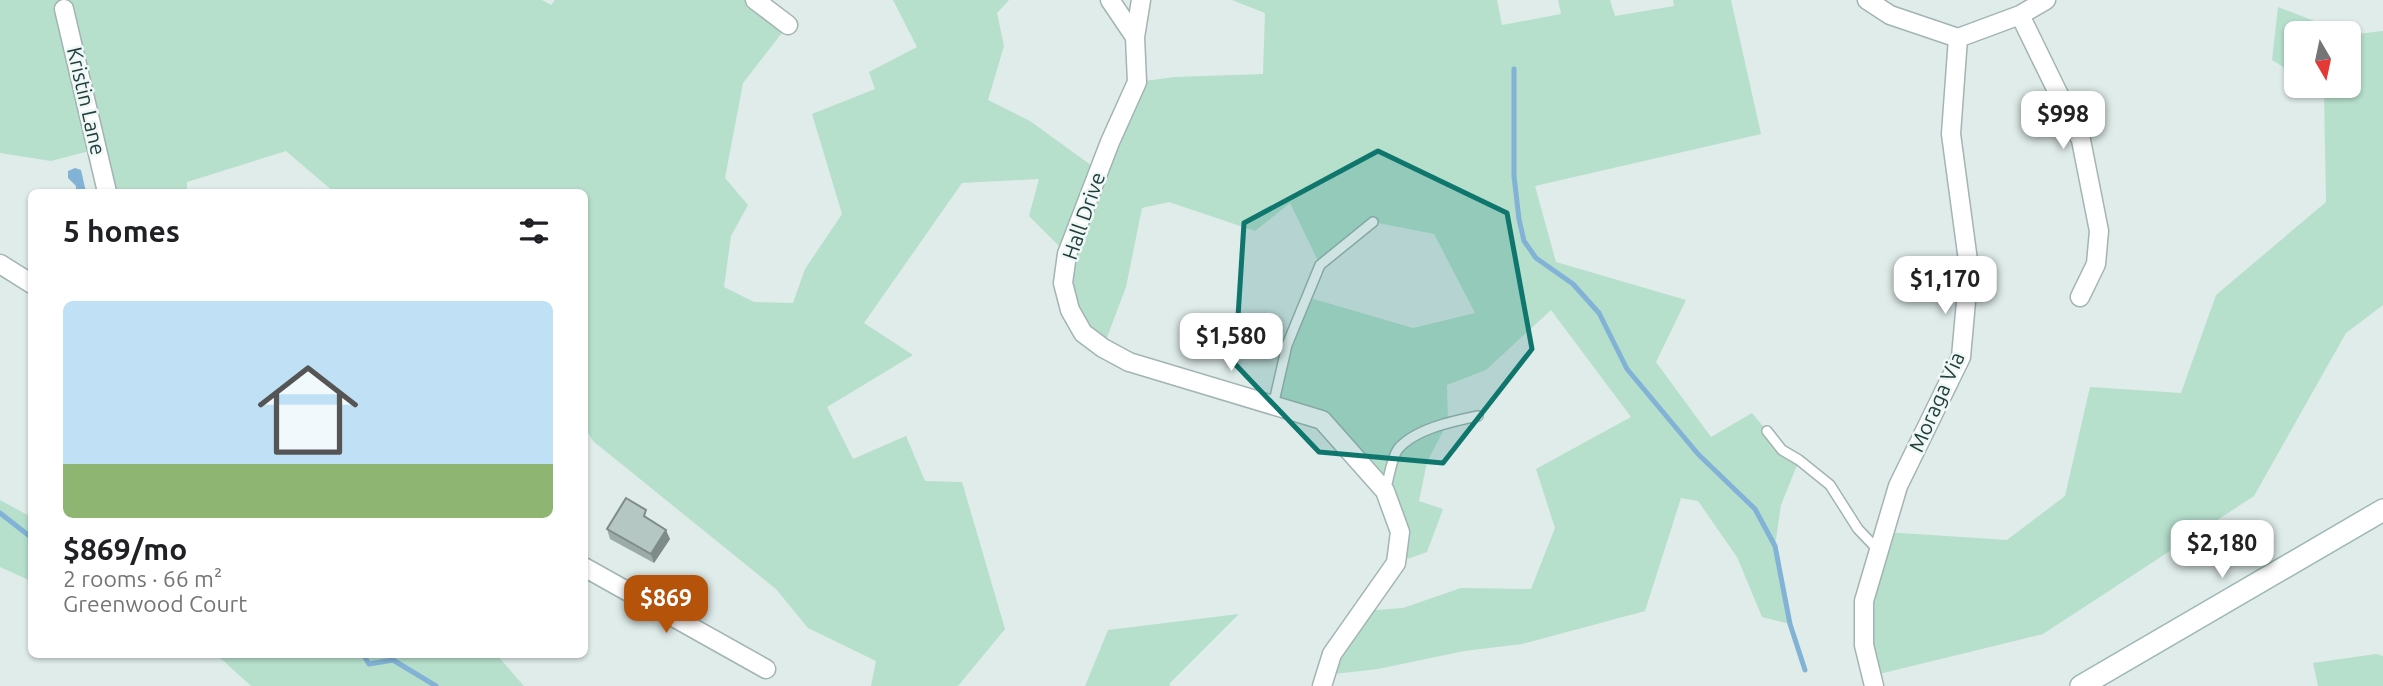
<!DOCTYPE html>
<meta charset="utf-8">
<style>
:root{--surface:#fff;--page:#f6f6f6;--text:#202124;--muted:#757577;--line:#e0e0e0;--accent:#b45309}
body{margin:0;font-family:Ubuntu,sans-serif;background:var(--page);color:var(--text);height:100vh;display:flex;flex-direction:column;font-size:26px;white-space:nowrap}
*{box-sizing:border-box;margin:0}
p{font-size:23px;color:var(--muted)}
.icon{flex:none;width:38px;height:38px;fill:none;stroke:currentColor;stroke-width:2;stroke-linecap:round;stroke-linejoin:round}
.map{position:relative;flex:1;overflow:hidden}
.sheet{position:absolute;left:28px;top:189px;width:560px;height:469px;display:flex;flex-direction:column;background:var(--surface);border-radius:10px;box-shadow:0 2px 5px #0004}
.sheet>*{flex:none}
.needle{width:46px;rotate:171deg}
.fabs{position:absolute;left:2284px;top:21px;display:grid;gap:14px}
.fabs a{display:grid;place-items:center;width:77px;height:77px;border-radius:10px;background:var(--surface);box-shadow:0 2px 5px #0004;font-size:35px}
.price{position:absolute;translate:-50% -60px;padding:0 16px;border-radius:14px;background:#fff;color:#222;font-size:23px;line-height:46px;filter:drop-shadow(0 2px 4px #0008)}
.price::after{content:'';position:absolute;left:50%;top:42px;width:21px;height:16px;margin-left:-10px;background:inherit;clip-path:polygon(0 0,100% 0,50% 100%)}
.price.active{background:var(--accent);color:#fff}
ul{padding:0;list-style:none}
li{display:grid;align-content:center;gap:14px;height:371px;padding:0 35px}
li+li{border-top:2px solid var(--line)}
li span{display:grid;place-items:center;height:217px;border-radius:10px;color:#555}
li>.icon{margin-inline-start:auto}
span .icon{width:126px;height:126px;fill:#fffc;stroke-width:1}
li b{font-size:30px}
h2{display:flex;justify-content:space-between;align-items:center;height:84px;padding:0 35px;font-size:30px}
.map>svg:first-child{display:block}
.green{fill:#b6dfcc}
.water{fill:#82b3d6}
.lines{fill:none;stroke-linecap:round;stroke-linejoin:round}
.stream{stroke:#82b3d6;stroke-width:5}
.lane-casing{stroke:#a2b4b3;stroke-width:12}
.street-casing{stroke:#a2b4b3;stroke-width:21}
.secondary-casing{stroke:#9db8b6;stroke-width:24}
.lane{stroke:#fff;stroke-width:9}
.street{stroke:#fff;stroke-width:18}
.secondary{stroke:#fff;stroke-width:21}
.wall{fill:#9baba8}
.shaded-wall{fill:#7e8b88}
.building{fill:#b4c7c3;stroke:#7e8b88;stroke-width:2}
.marked{fill:#0f766e;fill-opacity:0.2;stroke:#0f766e;stroke-width:5;stroke-linejoin:round}
.labels{text-anchor:middle;stroke-width:5;stroke-linejoin:round;paint-order:stroke}
.street-label{font-size:21px;fill:#1f3d3d;stroke:#f0f8f6}
</style>
<div class="map">
<svg width="2383" height="686" viewBox="0 0 2383 686">
<rect width="100%" height="100%" fill="#dfecea"/>
<path class="green" d="M0,0H542L551,5L555,0H755L788,25L743,83L725,178L748,205L731,236L724,287L754,302L793,303L805,269L842,214L812,114L875,89L869,72L917,47L893,0H1009L997,13L1004,46L988,100L1030,121L1099,171L1137,82L1175,77L1263,74L1265,13L1232,0H1497L1502,25L1561,14L1558,0H1610L1615,16L1674,6L1673,0H1731L1761,134L1535,186L1556,262L1686,300L1656,362L1711,437L1752,413L1767,431L1799,460L1781,505L1775,546L1790,624L1762,617L1737,557L1698,501L1681,498L1645,611L1522,644L1464,651L1378,669L1325,675L1362,611L1403,608L1461,588L1531,589L1555,528L1536,469L1631,417L1551,310L1486,370L1447,385L1448,422L1427,462L1419,501L1443,509L1427,552L1396,563L1385,491L1322,420L1273,406L1287,345L1307,297L1413,328L1475,313L1434,234L1373,222L1320,265L1290,203L1255,231L1169,202L1142,208L1126,287L1103,348L1070,310L1067,254L1029,216L1039,179L962,183L864,323L913,355L827,407L853,459L906,436L925,481L962,482L1005,629L958,686H871L876,661L808,628L776,589L593,441L584,426V192H334L286,151L187,182V192H107L97,149L51,161L0,153Z
M2278,7L2345,33H2296V75L2272,60Z
M2383,31V305L2346,333L2254,496L2043,634L1871,676L1864,645L1885,532L2007,540L2065,496L2090,387L2181,393L2216,295L2326,202L2324,92L2313,86H2348L2349,35Z
M0,500L31,517V581L0,567Z
M1239,614L1170,683V686H1085L1108,630Z
M2376,654L2383,656V686H2318L2313,663Z
M217,655H497L524,686H251Z"/>
<path class="water" d="M75,168L81,170L86,192H76V186L68,178V171Z"/>
<g class="lines">
<path class="stream" d="M1514,69V176L1519,219L1524,241L1536,258L1573,284L1599,313L1627,369L1698,454L1755,509L1775,546L1790,624L1805,670
M0,513L32,538
M363,654L369,664L393,660L436,686"/>
<defs>
<path id="lane" d="M1273,406L1287,345L1320,265L1373,222
M1767,431L1782,450L1799,460L1830,485L1858,529L1879,551
M1385,491C1389,479 1391,459 1398,449C1415,429 1453,421 1478,416"/>
<path id="street" d="M755,0L788,25
M1110,0L1135,37
M1141,0L1135,37L1137,82L1110,142L1067,254L1063,283L1070,310L1083,333L1103,348L1129,362L1322,420L1385,491L1400,532L1396,563L1332,654L1322,686
M1867,0L1890,15L1958,38
M64,9L107,192
M2020,15L2081,140L2099,231L2096,264L2080,297
M0,264L32,284
M584,567L766,669
M1874,686L1864,645V601L1898,486L1961,357L1969,268L1951,134L1958,38L2020,15L2046,0"/>
<path id="secondary" d="M2081,686L2383,510"/>
</defs>
<use href="#lane" class="lane-casing"/>
<use href="#street" class="street-casing"/>
<use href="#secondary" class="secondary-casing"/>
<use href="#lane" class="lane"/>
<use href="#street" class="street"/>
<use href="#secondary" class="secondary"/>
</g>
<path class="wall" d="M650,519L670,539L654,563L610,539L607,529Z"/>
<path class="shaded-wall" d="M666,530L670,539L654,563L651,554Z"/>
<path class="building" d="M626,498L646,510L644,516L666,530L651,554L607,529Z"/>
<path class="marked" d="M1378,151L1507,213L1532,349L1443,463L1319,452L1235,364L1244,223Z"/>
<g class="labels">
<g class="street-label">
<text transform="translate(86 101) rotate(77)" y="7">Kristin Lane</text>
<text transform="translate(1084 216) rotate(-71)" y="7">Hall Drive</text>
<text transform="translate(1937 402) rotate(-66)" y="7">Moraga Via</text>
</g>
</g>
</svg>
<div class="fabs">
<a><svg class="needle" viewBox="-14 -14 28 28"><path d="M0-13l5 13h-10z" fill="#e53935"/><path d="M0 13l5-13h-10z" fill="#757577"/></svg></a>
</div>
<b class="price" style="left:2063px;top:151px">$998</b>
<b class="price" style="left:1945px;top:316px">$1,170</b>
<b class="price" style="left:1231px;top:373px">$1,580</b>
<b class="price" style="left:2222px;top:580px">$2,180</b>
<b class="price active" style="left:666px;top:635px">$869</b>
<section class="sheet">
<h2>5 homes<svg class="icon" aria-label="filters" viewBox="0 0 24 24"><path d="M4 7h16M4 17h16"/><circle cx="9" cy="7" r="2"/><circle cx="15" cy="17" r="2"/></svg></h2>
<ul>
<li><span style="background:linear-gradient(#bfe0f5 75%,#8fb573 0)"><svg class="icon" aria-label="home" viewBox="0 0 24 24"><path d="M3 11l9-7 9 7M6 9v11h12V9"/></svg></span><div><b>$869/mo</b><p>2 rooms · 66 m²</p><p>Greenwood Court</p></div></li>
</ul>
</section>
</div>
